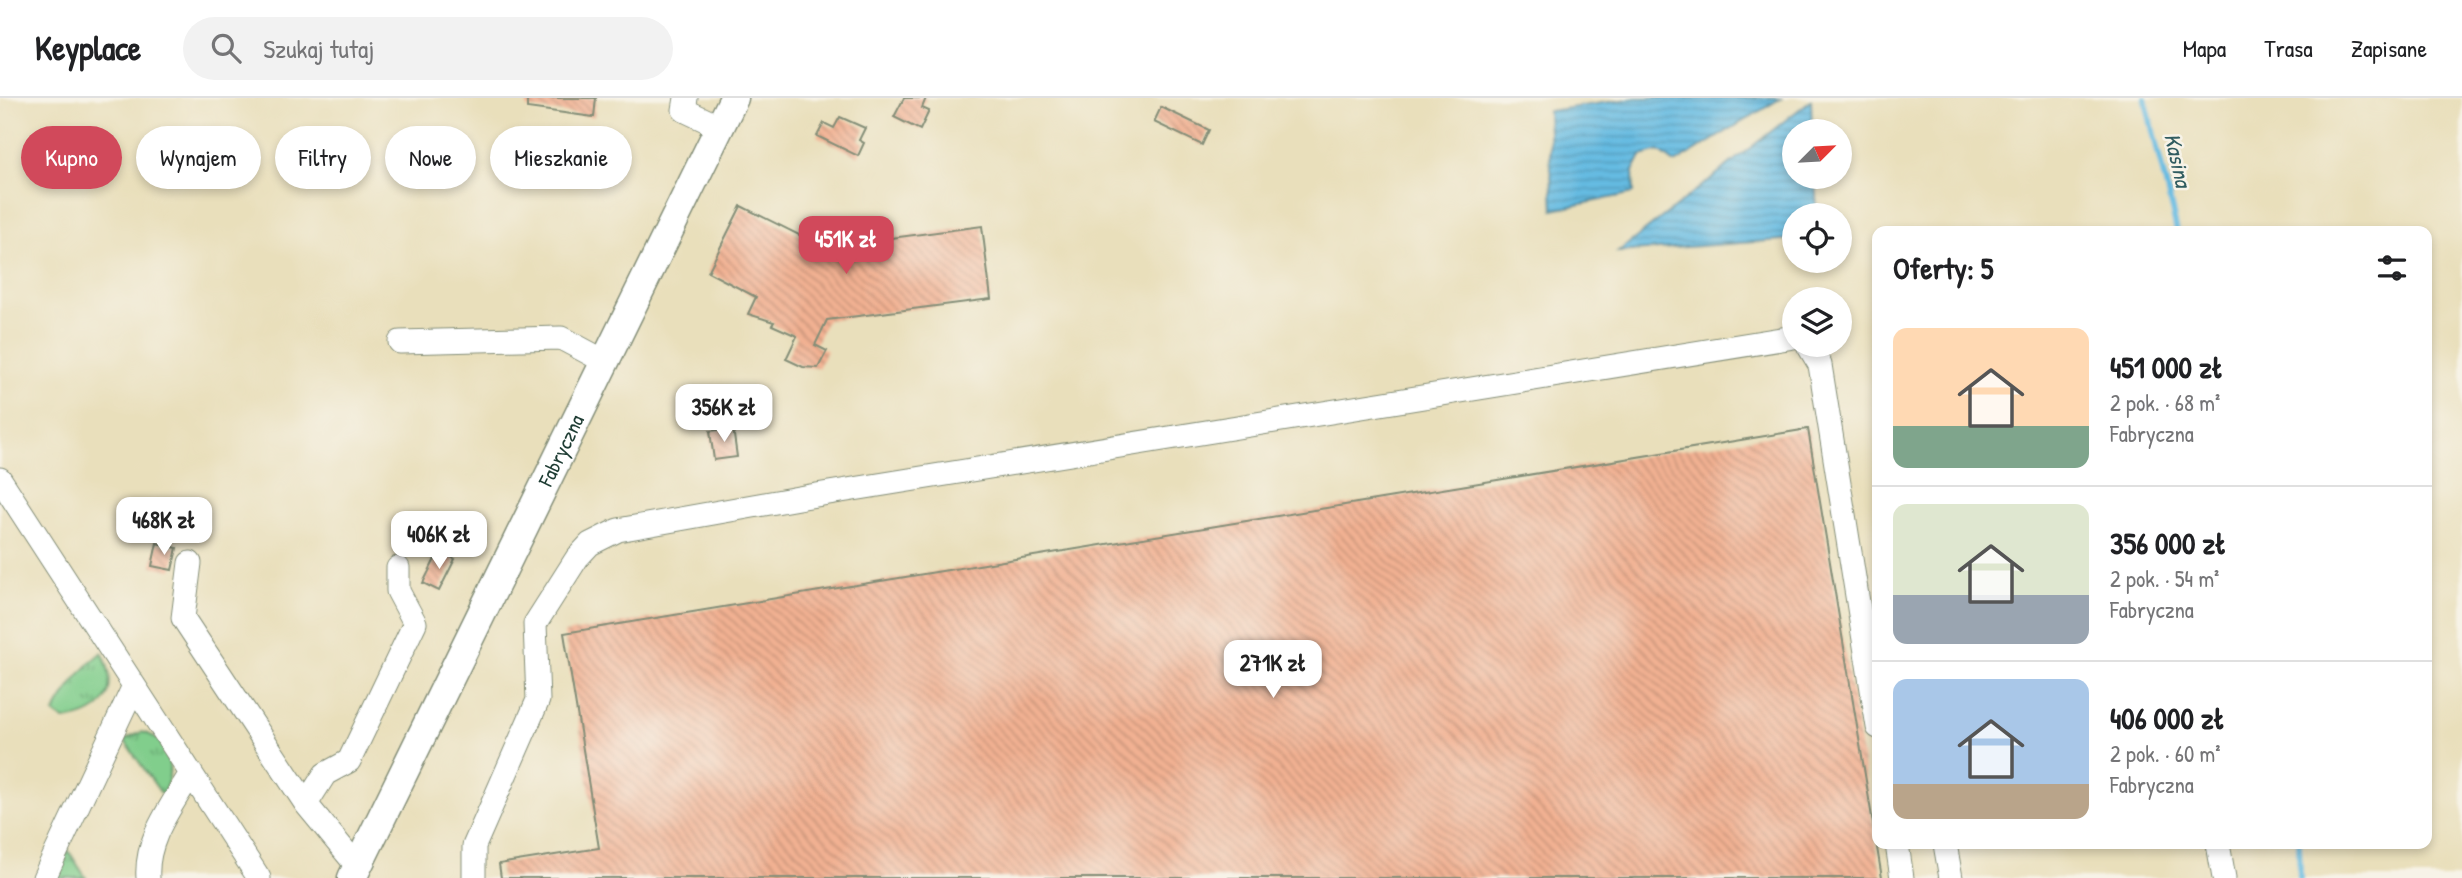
<!DOCTYPE html>
<html lang="pl">
<meta charset="utf-8">
<style>
:root{--surface:#fff;--page:#f2f2f2;--text:#202124;--muted:#757577;--line:#e0e0e0;--accent:#d1495b}
body{margin:0;font-family:"Patrick Hand",sans-serif;background:var(--page);color:var(--text);height:100vh;display:flex;flex-direction:column;font-size:26px;white-space:nowrap}
*{box-sizing:border-box;margin:0}
p{font-size:23px;color:var(--muted)}
.icon{flex:none;width:38px;height:38px;fill:none;stroke:currentColor;stroke-width:2;stroke-linecap:round;stroke-linejoin:round}
.map{position:relative;flex:1;overflow:hidden}
.side{position:absolute;left:1872px;top:128px;width:560px;height:623px;display:flex;flex-direction:column;background:var(--surface);border-radius:14px;box-shadow:0 4px 10px #0003}
.side>*{flex:none}
.guide{position:absolute;left:21px;top:28px;width:665px;height:63px;display:flex;gap:14px}
.needle{width:46px;rotate:66deg}
.controls{position:absolute;left:1782px;top:21px;display:grid;gap:14px}
.controls a{display:grid;place-items:center;width:70px;height:70px;border-radius:50%;background:var(--surface);box-shadow:0 4px 10px #0003;font-size:35px}
.price{position:absolute;translate:-50% -60px;padding:0 16px;border-radius:14px;background:#fff;color:#222;font-size:23px;line-height:46px;filter:drop-shadow(0 2px 4px #0008)}
.price::after{content:'';position:absolute;left:50%;top:42px;width:21px;height:16px;margin-left:-10px;background:inherit;clip-path:polygon(0 0,100% 0,50% 100%)}
.price.selected{background:var(--accent);color:#fff}
ul{padding:0;list-style:none}
li{display:flex;align-items:center;gap:21px;height:175px;padding:0 21px}
li+li{border-top:2px solid var(--line)}
li span{display:grid;place-items:center;flex:none;width:196px;height:140px;border-radius:14px;color:#555}
li>.icon{margin-inline-start:auto}
span .icon{width:84px;height:84px;fill:#fffc;stroke-width:1}
li b{font-size:30px}
h2{display:flex;justify-content:space-between;align-items:center;height:84px;padding:0 21px;font-size:30px}
.tag{padding:0 24px;border-radius:32px;background:var(--surface);box-shadow:0 4px 10px #0003;font-size:24px;line-height:63px}
.tag.selected{background:var(--accent);color:#fff}
header{display:flex;align-items:center;gap:42px;box-sizing:border-box;height:98px;padding:0 35px;background:var(--surface);border-bottom:2px solid var(--line)}
header strong{font-size:33px}
nav{display:flex;gap:38px;margin-inline-start:auto;font-size:24px}
.search{width:490px;height:63px;background:var(--page);display:flex;align-items:center;gap:18px;box-sizing:border-box;padding:0 24px;border-radius:38px;color:var(--muted);font-size:26px}
.map>svg:first-child{display:block}
.grass{fill:url(#grass-tufts);stroke:#508660;stroke-width:2}
.water{fill:url(#water-rules);stroke:#427c8b;stroke-width:2}
.lines{fill:none;stroke-linecap:round;stroke-linejoin:round}
.stream{stroke:#65bbe2;stroke-width:6}
.building{fill:url(#building-back-hatch)}
.minor-casing{stroke:#848e78;stroke-width:25}
.major-casing{stroke:#848e78;stroke-width:31}
.minor{stroke:#fff;stroke-width:23}
.major{stroke:#fff;stroke-width:28}
.labels{text-anchor:middle;stroke-width:5;stroke-linejoin:round;paint-order:stroke}
.street-label{font-size:21px;fill:#1f3d34;stroke:#f7f3e8}
.water-label{font-size:23px;font-style:italic;fill:#305c60;stroke:#f7f3e8}
</style>
<header>
<strong>Keyplace</strong>
<div class="search"><svg class="icon" aria-label="search" viewBox="0 0 24 24"><circle cx="10" cy="10" r="6"/><path d="M15 15l6 6"/></svg>Szukaj tutaj</div>
<nav><a>Mapa</a><a>Trasa</a><a>Zapisane</a></nav>
</header>
<div class="map">
<svg width="2462" height="780" viewBox="0 0 2462 780">
<defs>
<pattern id="grass-tufts" width="24" height="20" patternUnits="userSpaceOnUse" patternTransform="scale(1.75)"><rect width="24" height="20" fill="#81ce8c"/><path d="M3 7l-1-3M5 7V3M7 7l1-3M15 17l-1-3M17 17v-4M19 17l1-3" fill="none" stroke="#69a873"/></pattern>
<pattern id="water-rules" width="6" height="5" patternUnits="userSpaceOnUse" patternTransform="scale(1.75)"><rect width="6" height="5" fill="#65bbe2"/><path d="M0 2.5h6" fill="none" stroke="#5399b8"/></pattern>
<pattern id="building-back-hatch" width="6" height="6" patternUnits="userSpaceOnUse" patternTransform="scale(1.75)"><rect width="6" height="6" fill="#f2b192"/><path d="M-1 5l2 2M0 0l6 6M5-1l2 2" fill="none" stroke="#c39178"/></pattern>
</defs>
<rect width="100%" height="100%" fill="#f7f3e8"/>
<filter id="ink" filterUnits="userSpaceOnUse"><feTurbulence type="fractalNoise" baseFrequency=".0143" numOctaves="2"/><feDisplacementMap in="SourceGraphic" scale="14" xChannelSelector="R" yChannelSelector="G"/><feConvolveMatrix kernelMatrix="1 2 1 2 8 2 1 2 1" color-interpolation-filters="sRGB"/></filter>
<filter id="wash" filterUnits="userSpaceOnUse"><feTurbulence type="fractalNoise" baseFrequency=".00686" numOctaves="4" result="noise"/><feDisplacementMap in="SourceGraphic" scale="28" xChannelSelector="R" yChannelSelector="G"/><feGaussianBlur stdDeviation="1.57" result="paint"/><feColorMatrix in="noise" values="0 0 0 0 0 0 0 0 0 0 0 0 0 0 0 0 0 1.4 0 .05"/><feComposite in="paint" operator="in"/></filter>
<g filter="url(#wash)">
<rect width="100%" height="100%" fill="#e9dfbb"/>
<path class="grass" d="M102,554C120,592 106,617 64,622L54,615C67,591 81,571 102,554Z
M142,634C172,642 175,675 162,697L124,642Z
M68,752L86,780H56Z"/>
<path class="water" d="M1636,0H1781L1675,65L1659,53L1641,58L1633,73L1634,95L1553,112L1548,13Z
M1811,2L1812,33H1794V79H1815L1817,114V117H1794V141L1618,154Z"/>
<g class="lines">
<path class="stream" d="M2145,0L2177,133
M2299,746L2300,780"/>
</g>
<g id="blocks">
<path class="building" d="M527,0H596L594,19L527,10Z
M904,0H926L922,10L929,13L920,32L894,19Z
M1161,9L1209,32L1202,47L1154,24Z
M840,19L865,30L859,42L864,45L858,58L817,38L824,25L834,30Z
M741,108L823,149L982,128L991,201L827,222L815,247L827,253L818,270L803,269L786,261L797,238L772,227L774,224L748,216L756,199L708,174Z
M733,330L737,359L714,362L710,333Z
M1808,331L1882,780H501L499,766L599,750L564,535Z
M157,445L177,450L172,472L152,468Z
M439,453L455,461L439,493L423,485Z"/>
</g>
</g>
<g filter="url(#ink)">
<use href="#blocks" fill-opacity="0" stroke="#848e78" stroke-width="2"/>
<g class="lines">
<defs>
<path id="minor" d="M686,0L684,12L720,29
M400,244L561,240L604,263
M1808,247L1820,267L1878,629
M0,381L259,780
M190,465L183,520L306,706
M1897,746L1902,780
M1945,746L1951,780
M2218,746L2224,780
M358,769L306,706L325,676L349,663L415,525L398,493V470
M44,780L134,588
M148,780C145,741 172,708 191,675
M474,780V748L538,602L535,526L577,460L590,446L618,432L804,399L1794,239"/>
<g id="major">
<path id="s1" d="M352,780L734,0"/>
</g>
</defs>
<use href="#minor" class="minor-casing"/>
<use href="#major" class="major-casing"/>
<use href="#minor" class="minor"/>
<use href="#major" class="major"/>
</g>
</g>
<g class="labels">
<g class="street-label">
<text dy="7" stroke="none"><textPath href="#s1" startOffset="476">Fabryczna</textPath></text>
</g>
<g class="water-label">
<text transform="translate(2178 62) rotate(77)" y="8">Kasina</text>
</g>
</g>
</svg>
<div class="controls">
<a><svg class="needle" viewBox="-14 -14 28 28"><path d="M0-13l5 13h-10z" fill="#e53935"/><path d="M0 13l5-13h-10z" fill="#757577"/></svg></a>
<a><svg class="icon" aria-label="locate" viewBox="0 0 24 24"><circle cx="12" cy="12" r="6"/><path d="M12 2v4M12 18v4M2 12h4M18 12h4"/></svg></a>
<a><svg class="icon" aria-label="layers" viewBox="0 0 24 24"><path d="M12 4l9 5-9 5-9-5zM3 14l9 5 9-5"/></svg></a>
</div>
<b class="price selected" style="left:846px;top:178px">451K zł</b>
<b class="price" style="left:724px;top:346px">356K zł</b>
<b class="price" style="left:164px;top:459px">468K zł</b>
<b class="price" style="left:439px;top:473px">406K zł</b>
<b class="price" style="left:1273px;top:602px">271K zł</b>
<div class="guide">
<a class="tag selected">Kupno</a>
<a class="tag">Wynajem</a>
<a class="tag">Filtry</a>
<a class="tag">Nowe</a>
<a class="tag">Mieszkanie</a>
</div>
<section class="side">
<h2>Oferty: 5<svg class="icon" aria-label="filters" viewBox="0 0 24 24"><path d="M4 7h16M4 17h16"/><circle cx="9" cy="7" r="2"/><circle cx="15" cy="17" r="2"/></svg></h2>
<ul>
<li><span style="background:linear-gradient(#ffd9b3 70%,#7fa58c 0)"><svg class="icon" aria-label="home" viewBox="0 0 24 24"><path d="M3 11l9-7 9 7M6 9v11h12V9"/></svg></span><div><b>451 000 zł</b><p>2 pok. · 68 m²</p><p>Fabryczna</p></div></li>
<li><span style="background:linear-gradient(#dfe7d0 65%,#9aa5b1 0)"><svg class="icon" aria-label="home" viewBox="0 0 24 24"><path d="M3 11l9-7 9 7M6 9v11h12V9"/></svg></span><div><b>356 000 zł</b><p>2 pok. · 54 m²</p><p>Fabryczna</p></div></li>
<li><span style="background:linear-gradient(#a9c7e8 75%,#b9a48a 0)"><svg class="icon" aria-label="home" viewBox="0 0 24 24"><path d="M3 11l9-7 9 7M6 9v11h12V9"/></svg></span><div><b>406 000 zł</b><p>2 pok. · 60 m²</p><p>Fabryczna</p></div></li>
</ul>
</section>
</div>
